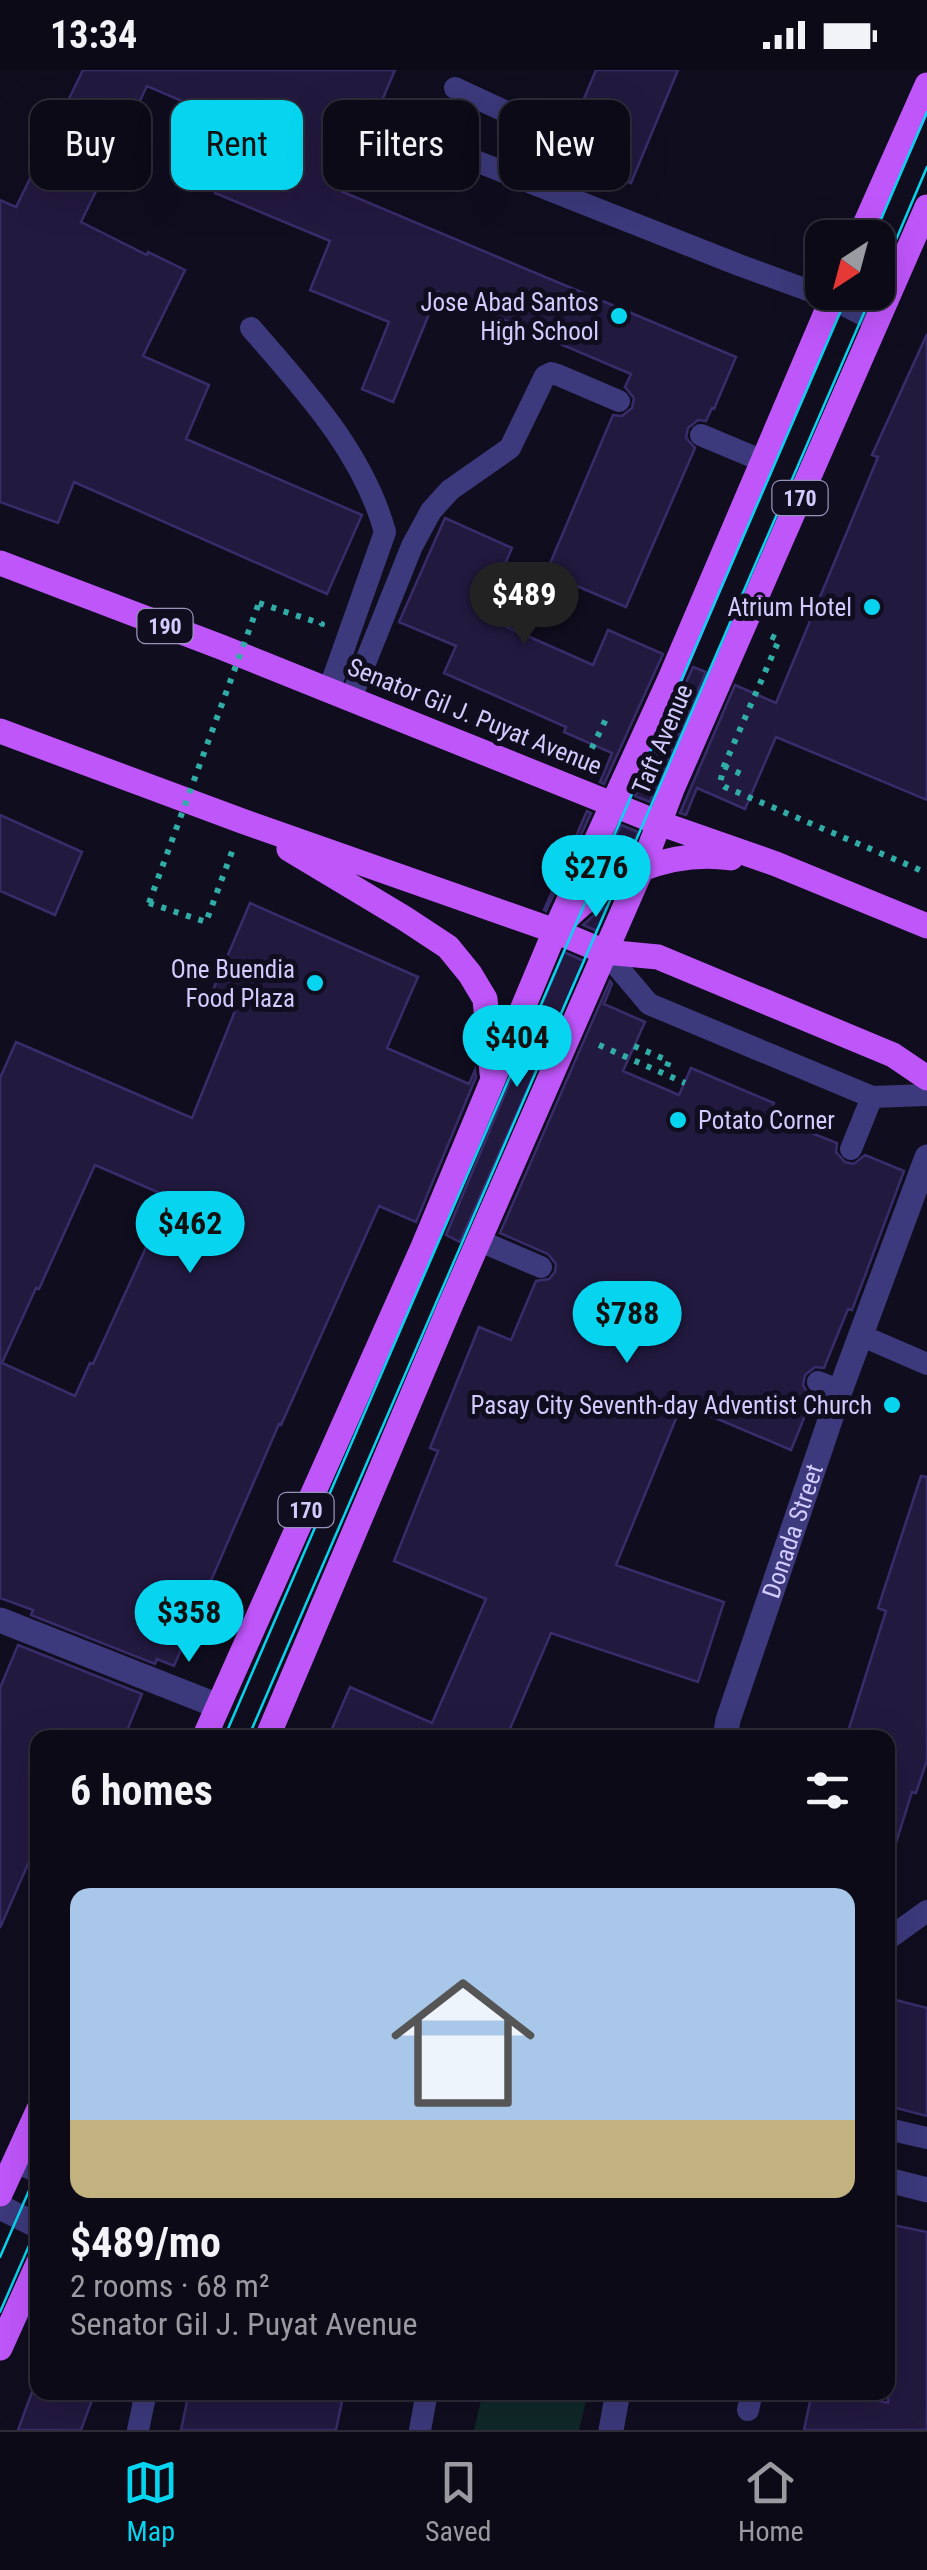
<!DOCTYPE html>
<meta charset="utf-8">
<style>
:root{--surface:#0c0a17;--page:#151320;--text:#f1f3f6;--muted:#9a9aa1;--line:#2c2b36;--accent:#07d5ef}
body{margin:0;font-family:"Roboto Condensed",sans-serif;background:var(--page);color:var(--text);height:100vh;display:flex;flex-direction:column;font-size:38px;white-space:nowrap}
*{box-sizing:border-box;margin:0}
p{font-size:32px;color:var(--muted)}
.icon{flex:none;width:55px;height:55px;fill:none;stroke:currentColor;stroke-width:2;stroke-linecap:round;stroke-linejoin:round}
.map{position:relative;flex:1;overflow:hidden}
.side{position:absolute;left:30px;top:1660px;width:865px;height:670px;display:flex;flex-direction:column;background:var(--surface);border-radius:20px;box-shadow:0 10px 40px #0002,0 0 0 2px var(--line)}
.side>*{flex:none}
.hud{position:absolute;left:30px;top:30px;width:868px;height:90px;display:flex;gap:20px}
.needle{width:65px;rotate:216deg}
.controls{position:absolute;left:805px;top:150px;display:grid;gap:20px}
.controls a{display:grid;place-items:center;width:90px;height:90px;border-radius:20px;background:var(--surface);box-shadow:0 10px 40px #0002,0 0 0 2px var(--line);font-size:50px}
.price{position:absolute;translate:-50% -85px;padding:0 22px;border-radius:35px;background:var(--accent);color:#111;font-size:32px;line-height:65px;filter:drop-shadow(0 2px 5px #0008)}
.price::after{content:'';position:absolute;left:50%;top:60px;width:30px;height:22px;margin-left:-15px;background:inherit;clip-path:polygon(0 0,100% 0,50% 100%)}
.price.active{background:#222;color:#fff}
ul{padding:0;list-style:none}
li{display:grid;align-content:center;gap:20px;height:530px;padding:0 40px}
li+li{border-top:2px solid var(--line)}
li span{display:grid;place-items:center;height:310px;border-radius:20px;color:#555}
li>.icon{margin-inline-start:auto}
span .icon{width:180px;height:180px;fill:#fffc;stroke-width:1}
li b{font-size:42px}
h2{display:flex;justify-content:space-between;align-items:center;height:120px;padding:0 40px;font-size:42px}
.pill{padding:0 35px;border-radius:20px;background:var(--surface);box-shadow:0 10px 40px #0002,0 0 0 2px var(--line);font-size:35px;line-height:90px}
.pill.active{background:var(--accent);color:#111}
.status{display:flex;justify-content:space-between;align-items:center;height:70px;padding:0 50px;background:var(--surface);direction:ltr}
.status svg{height:28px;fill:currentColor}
.menu{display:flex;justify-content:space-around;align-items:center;height:140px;border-top:2px solid var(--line);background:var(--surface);font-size:28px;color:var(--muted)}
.menu a{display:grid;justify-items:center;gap:5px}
.menu .active{color:var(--accent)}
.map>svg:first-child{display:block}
.green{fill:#102828}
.building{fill:#22193f;stroke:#392c6a;stroke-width:2.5;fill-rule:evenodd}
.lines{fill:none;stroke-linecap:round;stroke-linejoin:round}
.path{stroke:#31ada7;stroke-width:6;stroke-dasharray:5 8;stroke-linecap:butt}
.service{stroke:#3c397c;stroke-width:22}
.minor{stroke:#3c397c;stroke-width:25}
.tertiary{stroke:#3c397c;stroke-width:25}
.primary{stroke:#bf56fa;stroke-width:25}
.tram{stroke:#07d5ef;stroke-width:2.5}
.path-bridge{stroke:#31ada7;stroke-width:6;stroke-dasharray:5 8;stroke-linecap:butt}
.poi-dot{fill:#07d5ef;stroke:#100d1f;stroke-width:4}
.labels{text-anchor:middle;stroke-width:10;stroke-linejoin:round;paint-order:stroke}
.shield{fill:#100d1f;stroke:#9893bb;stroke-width:2.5}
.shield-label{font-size:22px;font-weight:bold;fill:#d2ccfe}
.poi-label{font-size:25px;fill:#d2ccfe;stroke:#100d1f;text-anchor:end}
.street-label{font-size:25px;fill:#d2ccfe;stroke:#100d1f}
</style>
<div class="status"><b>13:34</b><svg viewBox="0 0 49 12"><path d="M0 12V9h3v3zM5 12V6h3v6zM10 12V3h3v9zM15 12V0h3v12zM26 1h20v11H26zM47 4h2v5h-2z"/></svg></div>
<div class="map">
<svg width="927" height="2360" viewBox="0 0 927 2360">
<rect width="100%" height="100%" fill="#100d1f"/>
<path class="green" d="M483,2322H588V2323L579,2360H474Z"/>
<path class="building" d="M83,0H395L343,122L736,287L714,339L712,338L706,351L698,350L688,358L686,368L695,378L626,537L546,503L613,345L622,346L632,338L634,328L625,317L631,304L438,222L393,332L362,319L389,252L310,220L330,171L215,123L243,57L147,16L81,152L147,185L148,182L185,200L143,286L209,315L186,369L362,445L327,524L74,412L58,453L0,432V130L16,137Z
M596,0H678L631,113L561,83Z
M927,264V730L776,667L745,739L697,718L686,745L680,743L735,615L776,633L878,387L872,385Z
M445,448L512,478L482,546L593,595L608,560L663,584L604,714L600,712L612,683L564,662L566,657L444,603L456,576L399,552Z
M693,597L706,602L650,732L635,726Z
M587,741L591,743L546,841L544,840Z
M0,745L82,782L55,845L0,821Z
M621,755L638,762L629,787L600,802Z
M250,833L418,907L387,978L469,1014L475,1000L476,1007L416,1152L379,1136L281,1355L279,1354L174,1596L157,1589L155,1594L31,1545L33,1540L0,1528V1008L16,972L192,1048L239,931L213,920ZM95,1095L169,1127L93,1294L90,1293L75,1326L2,1293L36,1218L39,1219Z
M608,835L597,861L583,855L592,847Z
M564,882L584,891L460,1172L446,1165Z
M610,911L612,914L604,934L645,952L623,1001L679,1025L691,998L774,1033L769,1046L837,1073L836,1082L845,1092L854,1094L865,1085L904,1101L866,1203L852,1240L848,1239L824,1298L815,1297L805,1305L803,1315L807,1322L813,1326L791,1380L682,1334L616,1495L724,1532L698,1612L551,1563L506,1668H328L350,1617L432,1653L486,1529L394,1491L438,1381L430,1378L479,1257L511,1270L536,1211L549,1209L555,1202L556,1194L548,1184L500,1163Z
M921,1406L927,1407V1690L916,1723L912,1722L894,1779L888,1778V1668H846L886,1541L878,1538Z
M18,1575L142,1624L124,1668H38V1771L0,1858V1618Z
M888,1928L927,1938V2046L888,2036Z
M888,2154L927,2162V2360H804L812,2322H844L888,2333Z
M32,2322H95L81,2360H18Z
M189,2322H344L336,2360H181Z"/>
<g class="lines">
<path class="path" d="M259,533L322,554L321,556
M771,566L779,570L724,696L720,713L725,717L927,803
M586,690L608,645
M724,696L743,705
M149,833L206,852L233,779
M599,975L685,1013
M634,976L669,991L664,1004"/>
<path class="service" d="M455,18L532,54L534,59L526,109
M415,67L739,195L832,229L877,252
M251,258C304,319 363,382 385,462L329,620
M701,365L763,391
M351,628L412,476L431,441L450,420L510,378L545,306L551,303L558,305L619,331
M605,882L649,934L872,1027L927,1025
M851,1079L872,1027
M480,1171L541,1197
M860,1265L927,1294
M818,1312L840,1321
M888,1869L927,1841
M888,2059L927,2068
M15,2092L38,2102
M748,2340L752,2322
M138,2360L146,2322
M420,2360L427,2322"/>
<path class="minor" d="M0,1550L218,1636
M888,2110L927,2120
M0,2137L38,2156"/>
<g class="tertiary">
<path id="s1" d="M725,1668L728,1650L840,1321L927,1087"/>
<path d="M611,2360L618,2322"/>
</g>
<path class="primary" d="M859,168L927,15
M0,493L221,577L572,718L659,753L776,794L927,856
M0,661L242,751L555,861L605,882L658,887L893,985L927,1008
M289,779L404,848L448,877L470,904L485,929L492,1003
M565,850C607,806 671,779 731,788
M204,1668L423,1177L555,861L670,609L835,222
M267,1668L451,1234L642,798L672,719L927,137
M0,2124L38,2041
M0,2278L38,2194"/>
<path class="tram" d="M873,168L927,42
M878,212L927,97
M224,1668L849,222
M248,1668L873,222
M0,2187L38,2100
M0,2242L38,2155"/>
<path class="path-bridge" d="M149,833L259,533"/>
</g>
<g class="poi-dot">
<circle cx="619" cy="246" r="10"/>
<circle cx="872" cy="537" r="10"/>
<circle cx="315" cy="913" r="10"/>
<circle cx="678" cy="1050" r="10"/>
<circle cx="892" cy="1335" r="10"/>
</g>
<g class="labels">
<g class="shield">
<rect x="772.5" y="411" width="55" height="34" rx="8"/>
<rect x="137.5" y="539" width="55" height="34" rx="8"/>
<rect x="278.5" y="1423" width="55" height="34" rx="8"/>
</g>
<g class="shield-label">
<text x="800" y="436">170</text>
<text x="165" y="564">190</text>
<text x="306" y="1448">170</text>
</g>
<g class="poi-label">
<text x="599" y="241">Jose Abad Santos<tspan x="599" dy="29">High School</tspan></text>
<text x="852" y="546">Atrium Hotel</text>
<text x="295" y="908">One Buendia<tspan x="295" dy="29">Food Plaza</tspan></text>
<text x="698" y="1059" text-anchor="start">Potato Corner</text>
<text x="872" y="1344">Pasay City Seventh-day Adventist Church</text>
</g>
<g class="street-label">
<text transform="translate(475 646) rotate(22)" y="9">Senator Gil J. Puyat Avenue</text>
<text transform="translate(662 669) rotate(-67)" y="9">Taft Avenue</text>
<text dy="9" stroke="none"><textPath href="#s1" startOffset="218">Donada Street</textPath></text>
</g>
</g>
</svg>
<div class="controls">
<a><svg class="needle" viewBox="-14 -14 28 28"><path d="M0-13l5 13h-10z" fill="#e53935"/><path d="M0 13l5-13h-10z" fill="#9a9aa1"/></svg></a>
</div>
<b class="price active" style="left:524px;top:577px">$489</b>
<b class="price" style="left:596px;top:850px">$276</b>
<b class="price" style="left:517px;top:1020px">$404</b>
<b class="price" style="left:190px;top:1206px">$462</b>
<b class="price" style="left:627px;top:1296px">$788</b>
<b class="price" style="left:189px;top:1595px">$358</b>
<div class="hud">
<a class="pill">Buy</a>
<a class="pill active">Rent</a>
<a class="pill">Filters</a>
<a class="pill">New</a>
</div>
<section class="side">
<h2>6 homes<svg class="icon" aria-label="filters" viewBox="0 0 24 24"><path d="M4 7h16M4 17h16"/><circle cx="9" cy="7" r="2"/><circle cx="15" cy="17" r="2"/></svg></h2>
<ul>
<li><span style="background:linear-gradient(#a9c7e8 75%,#c2b280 0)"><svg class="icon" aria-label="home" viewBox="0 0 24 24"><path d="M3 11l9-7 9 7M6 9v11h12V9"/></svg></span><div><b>$489/mo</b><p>2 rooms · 68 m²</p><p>Senator Gil J. Puyat Avenue</p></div></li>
</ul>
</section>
</div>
<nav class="menu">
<a class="active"><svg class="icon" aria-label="map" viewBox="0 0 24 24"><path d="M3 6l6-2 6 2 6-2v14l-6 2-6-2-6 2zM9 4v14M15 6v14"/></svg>Map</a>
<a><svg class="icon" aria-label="saved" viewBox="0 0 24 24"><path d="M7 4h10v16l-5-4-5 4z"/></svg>Saved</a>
<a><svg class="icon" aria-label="home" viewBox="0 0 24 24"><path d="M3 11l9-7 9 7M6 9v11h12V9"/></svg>Home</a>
</nav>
